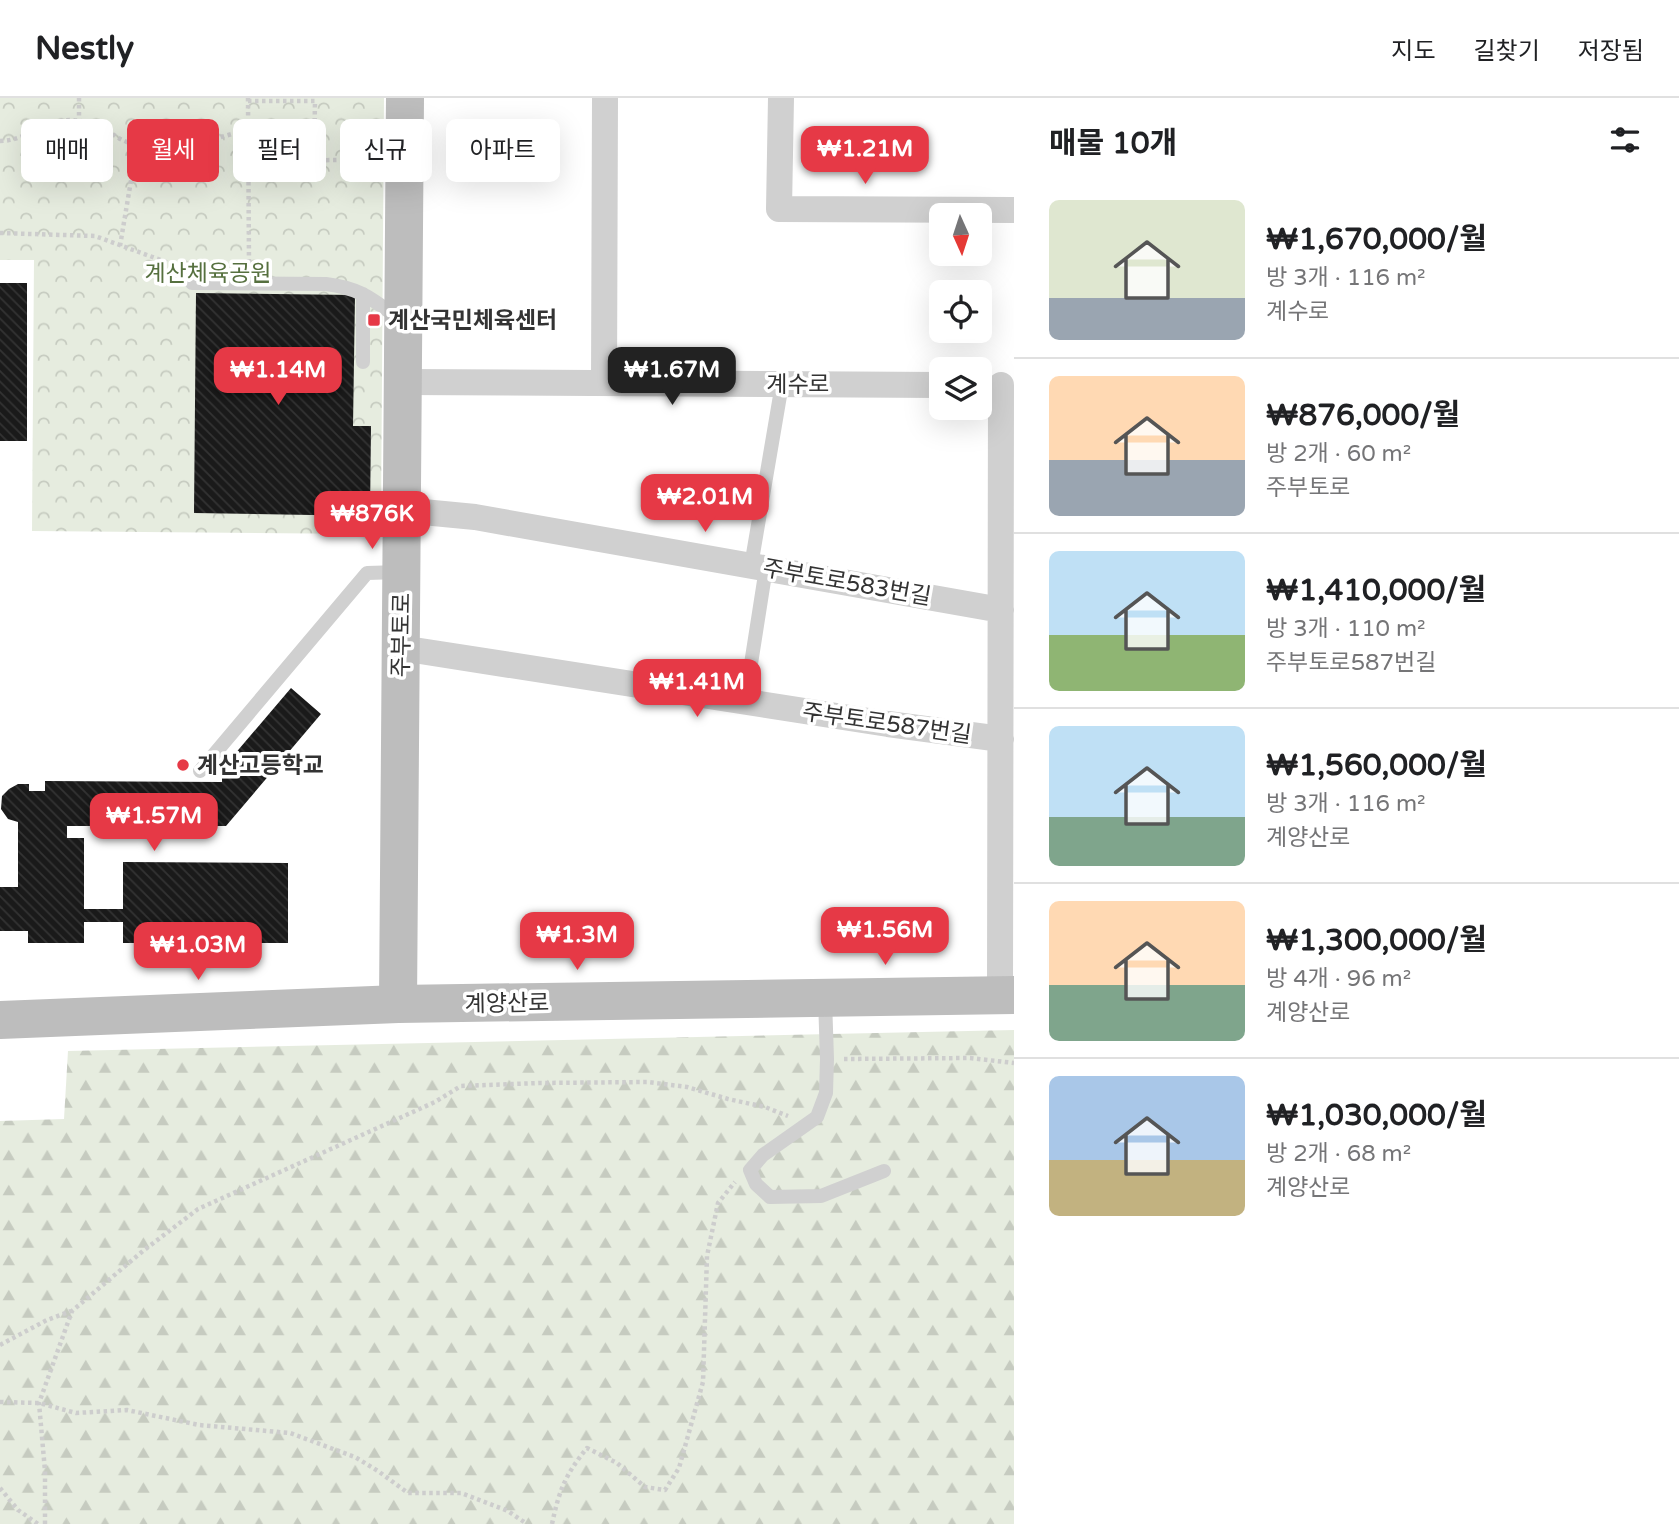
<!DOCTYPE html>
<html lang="ko">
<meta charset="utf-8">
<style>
:root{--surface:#fff;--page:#f6f6f6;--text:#202124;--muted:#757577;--line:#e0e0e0;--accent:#e63946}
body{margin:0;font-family:"Varela Round","Noto Sans KR",sans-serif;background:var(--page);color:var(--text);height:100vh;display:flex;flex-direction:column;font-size:26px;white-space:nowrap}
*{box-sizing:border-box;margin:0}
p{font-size:23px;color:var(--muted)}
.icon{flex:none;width:38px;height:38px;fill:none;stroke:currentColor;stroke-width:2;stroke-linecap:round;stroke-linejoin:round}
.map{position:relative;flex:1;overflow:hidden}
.drawer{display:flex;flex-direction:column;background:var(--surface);width:665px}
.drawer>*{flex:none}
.hud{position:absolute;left:21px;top:21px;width:665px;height:63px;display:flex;gap:14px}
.needle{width:46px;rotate:177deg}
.fabs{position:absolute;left:929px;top:105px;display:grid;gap:14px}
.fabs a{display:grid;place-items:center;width:63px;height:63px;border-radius:10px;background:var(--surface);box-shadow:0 7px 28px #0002;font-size:35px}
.price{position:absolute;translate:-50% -60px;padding:0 16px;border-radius:14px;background:var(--accent);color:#fff;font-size:23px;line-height:46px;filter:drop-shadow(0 2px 4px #0008)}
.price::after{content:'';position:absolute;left:50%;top:42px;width:21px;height:16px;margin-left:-10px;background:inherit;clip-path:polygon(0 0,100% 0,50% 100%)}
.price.selected{background:#222;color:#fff}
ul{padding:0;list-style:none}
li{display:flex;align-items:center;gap:21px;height:175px;padding:0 35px}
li+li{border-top:2px solid var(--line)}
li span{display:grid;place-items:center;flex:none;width:196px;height:140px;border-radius:10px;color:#555}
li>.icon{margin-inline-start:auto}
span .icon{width:84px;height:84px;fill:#fffc;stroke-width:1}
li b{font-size:30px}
h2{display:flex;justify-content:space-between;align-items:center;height:84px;padding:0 35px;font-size:30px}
.pill{padding:0 24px;border-radius:10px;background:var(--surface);box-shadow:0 7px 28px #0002;font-size:24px;line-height:63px}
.pill.selected{background:var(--accent);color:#fff}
header{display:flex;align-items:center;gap:42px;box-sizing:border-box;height:98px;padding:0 35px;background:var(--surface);border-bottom:2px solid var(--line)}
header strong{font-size:33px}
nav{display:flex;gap:38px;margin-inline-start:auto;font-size:24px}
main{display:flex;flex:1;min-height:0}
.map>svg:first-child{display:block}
.forest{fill:url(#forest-firs)}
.park{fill:url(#park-crowns)}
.building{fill:url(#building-back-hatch)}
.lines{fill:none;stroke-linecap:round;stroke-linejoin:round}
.path{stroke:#cdcdcd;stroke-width:4.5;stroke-dasharray:3.5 3.5;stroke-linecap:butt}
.lane{stroke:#d0d0d0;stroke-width:14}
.street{stroke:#d0d0d0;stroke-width:26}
.secondary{stroke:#bdbdbd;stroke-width:38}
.poi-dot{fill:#e63946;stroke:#fff;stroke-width:2.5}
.labels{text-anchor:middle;stroke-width:7;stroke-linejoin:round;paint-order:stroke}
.park-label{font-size:23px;fill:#56703f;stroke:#fff}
.poi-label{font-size:23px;font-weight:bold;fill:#333;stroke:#fff;text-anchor:start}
.street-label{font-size:23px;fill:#333;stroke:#fff}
</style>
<header>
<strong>Nestly</strong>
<nav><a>지도</a><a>길찾기</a><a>저장됨</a></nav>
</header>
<main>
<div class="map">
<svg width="1014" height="1426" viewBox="0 0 1014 1426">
<defs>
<pattern id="forest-firs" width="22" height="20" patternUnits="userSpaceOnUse" patternTransform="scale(1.75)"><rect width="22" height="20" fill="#e6ecdf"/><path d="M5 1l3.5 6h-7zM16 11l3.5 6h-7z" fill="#c6cbc0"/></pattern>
<pattern id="park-crowns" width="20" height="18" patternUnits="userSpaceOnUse" patternTransform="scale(1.75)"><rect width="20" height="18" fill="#e6ecdf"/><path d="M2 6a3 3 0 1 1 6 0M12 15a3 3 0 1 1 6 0" fill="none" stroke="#c6cbc0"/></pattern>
<pattern id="building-back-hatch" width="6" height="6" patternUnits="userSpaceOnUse" patternTransform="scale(1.75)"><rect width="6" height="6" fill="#1a1a1a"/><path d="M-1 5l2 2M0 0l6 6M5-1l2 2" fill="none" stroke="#333"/></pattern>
</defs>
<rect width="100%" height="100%" fill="#fff"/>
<path class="forest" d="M1014,932V1426H0V1023L64,1021L68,953Z"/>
<path class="park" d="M0,0H384L381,421L368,436L32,433L34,162H0Z"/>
<path class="building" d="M0,185H27V343H0Z
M196,195L355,197L353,328H371L370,418L194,415Z
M291,590L321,616L226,728H67V740H84V811H123V764L288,765V845H123V824H84V845H28V833H0V789H18V724L8,721L1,711L2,698L9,691L18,686H29V693H45V683L222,684V671Z"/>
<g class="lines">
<path class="path" d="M79,0V23
M248,0L249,167
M248,3H315L314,62
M0,43C26,43 46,21 72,22C83,23 93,25 103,30C112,35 118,41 127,44C166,58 210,42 249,31
M249,64L374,61
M0,135L95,138L177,168H184
M120,148L137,47
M844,961L970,960L1014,965
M0,1247L47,1222L71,1213
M0,1304L39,1305L76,1315L127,1312L199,1327L290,1335L355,1359L378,1373L408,1395H461L508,1413L527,1426
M0,1390L18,1412L38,1426
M45,1426V1373L39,1305L72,1213L143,1153L198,1111L435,1004L461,988L539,985L648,984L687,989L728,1001L765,1009L788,1018
M552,1426C559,1393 565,1377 587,1350L617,1365L645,1389L665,1392L679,1370L703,1284L707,1158L718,1105L735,1084"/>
<path class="lane" d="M192,185L326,186C360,190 372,201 398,220
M363,264V196
M751,468L782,286
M745,604L766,470
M200,673L367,475L400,474
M825,901L827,961L826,995L817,1019L763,1057L750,1072L756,1086L770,1099L821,1098L884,1073"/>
<path class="street" d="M781,0L779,111L1014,112
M403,284L942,287
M604,285L605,0
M402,412L475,419L1001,512
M401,550L888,626L1001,641
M1000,897L1001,287"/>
<path class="secondary" d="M398,906L405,0
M0,922L398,906L1014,897"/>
</g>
<g class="poi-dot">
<rect x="367" y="215" width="14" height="14" rx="3.5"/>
<circle cx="183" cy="667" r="7"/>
</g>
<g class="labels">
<g class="park-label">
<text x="208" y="183">계산체육공원</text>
</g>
<g class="poi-label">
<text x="388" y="230">계산국민체육센터</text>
<text x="197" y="675">계산고등학교</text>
</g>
<g class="street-label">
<text x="798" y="294">계수로</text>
<text transform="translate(847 484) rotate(10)" y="8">주부토로583번길</text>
<text transform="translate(401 537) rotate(-89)" y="8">주부토로</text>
<text transform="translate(887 625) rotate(8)" y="8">주부토로587번길</text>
<text transform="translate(507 905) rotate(-1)" y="8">계양산로</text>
</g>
</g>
</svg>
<div class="fabs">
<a><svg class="needle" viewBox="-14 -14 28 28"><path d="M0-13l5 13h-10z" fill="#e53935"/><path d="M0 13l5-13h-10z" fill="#757577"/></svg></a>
<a><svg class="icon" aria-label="locate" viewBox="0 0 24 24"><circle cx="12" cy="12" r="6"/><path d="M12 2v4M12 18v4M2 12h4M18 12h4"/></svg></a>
<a><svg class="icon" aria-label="layers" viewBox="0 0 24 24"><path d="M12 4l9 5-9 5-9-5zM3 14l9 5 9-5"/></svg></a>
</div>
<b class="price" style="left:865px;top:88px">₩1.21M</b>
<b class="price" style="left:278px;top:309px">₩1.14M</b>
<b class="price selected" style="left:672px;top:309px">₩1.67M</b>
<b class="price" style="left:705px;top:436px">₩2.01M</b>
<b class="price" style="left:372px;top:453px">₩876K</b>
<b class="price" style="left:697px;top:621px">₩1.41M</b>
<b class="price" style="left:154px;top:755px">₩1.57M</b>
<b class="price" style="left:885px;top:869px">₩1.56M</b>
<b class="price" style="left:577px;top:874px">₩1.3M</b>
<b class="price" style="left:198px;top:884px">₩1.03M</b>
<div class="hud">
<a class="pill">매매</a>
<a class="pill selected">월세</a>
<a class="pill">필터</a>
<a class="pill">신규</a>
<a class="pill">아파트</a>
</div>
</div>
<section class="drawer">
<h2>매물 10개<svg class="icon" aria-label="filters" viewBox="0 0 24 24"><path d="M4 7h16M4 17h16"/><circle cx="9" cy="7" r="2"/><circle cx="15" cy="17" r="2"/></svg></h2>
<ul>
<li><span style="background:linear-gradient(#dfe7d0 70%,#9aa5b1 0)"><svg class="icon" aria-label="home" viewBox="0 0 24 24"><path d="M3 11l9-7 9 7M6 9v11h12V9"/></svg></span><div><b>₩1,670,000/월</b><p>방 3개 · 116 m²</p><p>계수로</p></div></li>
<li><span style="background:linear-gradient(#ffd9b3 60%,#9aa5b1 0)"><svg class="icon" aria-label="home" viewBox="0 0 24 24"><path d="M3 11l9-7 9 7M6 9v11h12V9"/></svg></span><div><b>₩876,000/월</b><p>방 2개 · 60 m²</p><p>주부토로</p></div></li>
<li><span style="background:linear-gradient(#bfe0f5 60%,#8fb573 0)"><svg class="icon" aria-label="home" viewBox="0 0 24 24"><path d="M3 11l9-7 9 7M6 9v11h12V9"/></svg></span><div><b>₩1,410,000/월</b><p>방 3개 · 110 m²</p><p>주부토로587번길</p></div></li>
<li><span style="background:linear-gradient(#bfe0f5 65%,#7fa58c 0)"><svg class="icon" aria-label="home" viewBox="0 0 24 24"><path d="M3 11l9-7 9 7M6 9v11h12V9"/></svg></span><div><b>₩1,560,000/월</b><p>방 3개 · 116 m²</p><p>계양산로</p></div></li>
<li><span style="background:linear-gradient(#ffd9b3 60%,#7fa58c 0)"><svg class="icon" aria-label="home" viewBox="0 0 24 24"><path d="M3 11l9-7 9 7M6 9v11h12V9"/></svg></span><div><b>₩1,300,000/월</b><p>방 4개 · 96 m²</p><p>계양산로</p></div></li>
<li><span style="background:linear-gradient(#a9c7e8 60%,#c2b280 0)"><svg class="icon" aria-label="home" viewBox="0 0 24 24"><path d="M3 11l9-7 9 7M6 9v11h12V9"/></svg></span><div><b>₩1,030,000/월</b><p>방 2개 · 68 m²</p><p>계양산로</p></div></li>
</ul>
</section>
</main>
